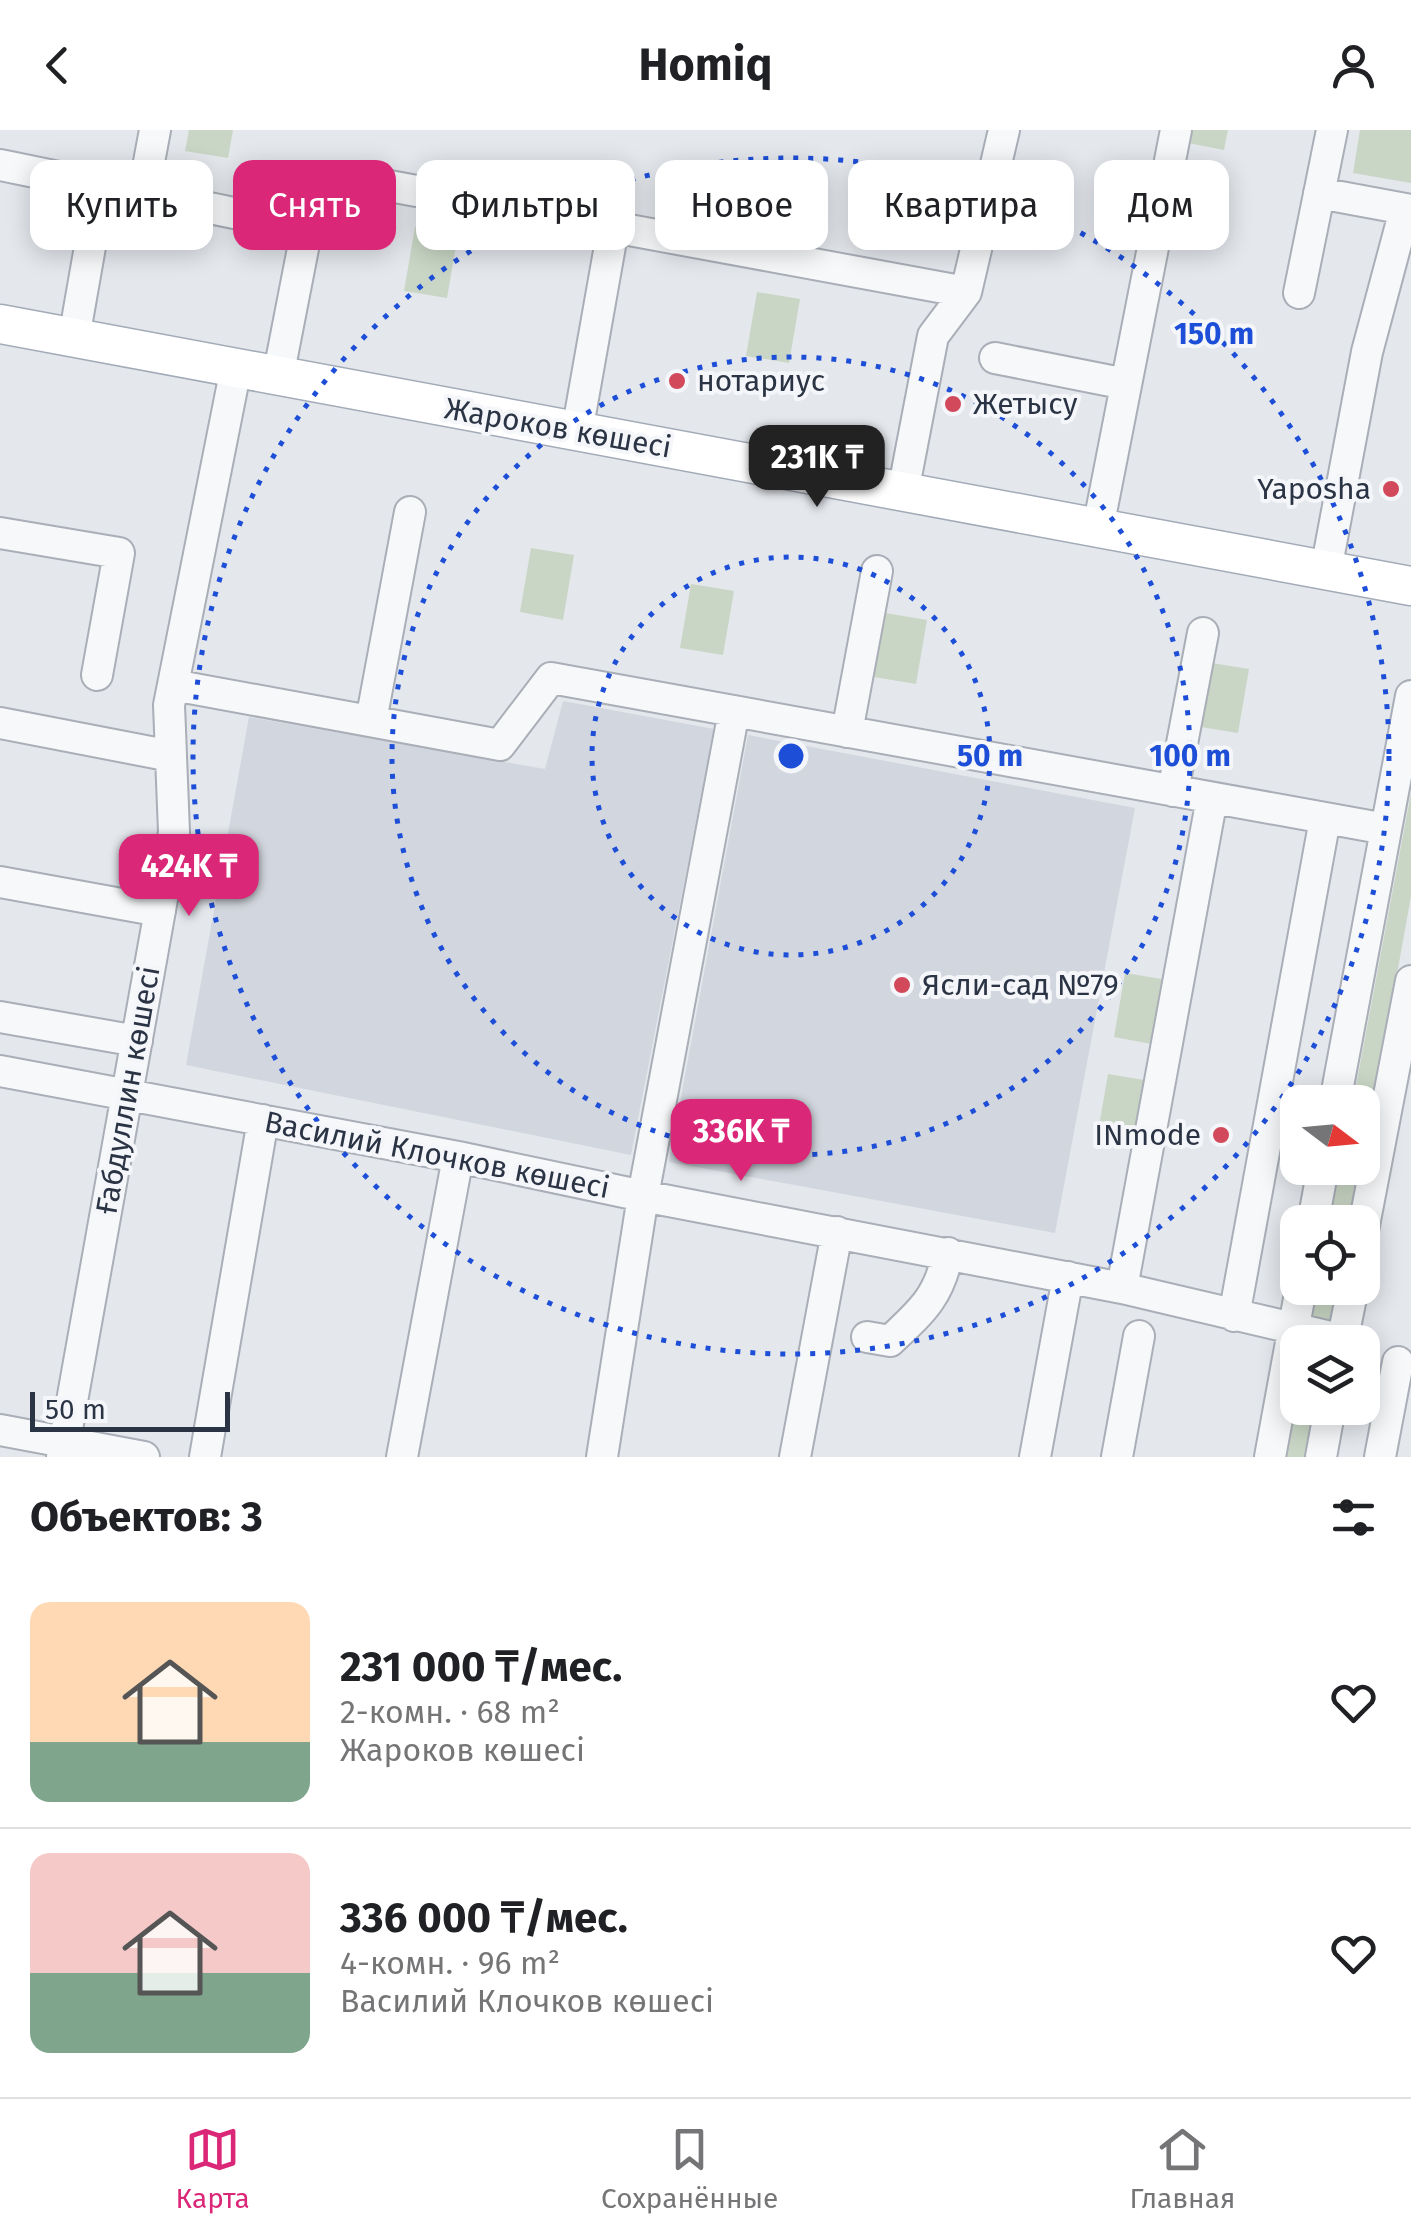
<!DOCTYPE html>
<html lang="ru">
<meta charset="utf-8">
<style>
:root{--surface:#fff;--page:#f2f2f2;--text:#202124;--muted:#757577;--line:#e0e0e0;--accent:#db2777}
body{margin:0;font-family:"Fira Sans",sans-serif;background:var(--page);color:var(--text);height:100vh;display:flex;flex-direction:column;font-size:38px;white-space:nowrap}
*{box-sizing:border-box;margin:0}
p{font-size:32px;color:var(--muted)}
.icon{flex:none;width:55px;height:55px;fill:none;stroke:currentColor;stroke-width:2;stroke-linecap:round;stroke-linejoin:round}
.map{position:relative;height:1327px;overflow:hidden}
.details{display:flex;flex-direction:column;background:var(--surface);flex:1}
.details>*{flex:none}
.top-card{position:absolute;left:30px;top:30px;width:1352px;height:90px;display:flex;gap:20px}
.needle{width:65px;rotate:106deg}
.tools{position:absolute;left:1280px;top:955px;display:grid;gap:20px}
.tools a{display:grid;place-items:center;width:100px;height:100px;border-radius:20px;background:var(--surface);box-shadow:0 5px 25px #0003;font-size:50px}
.scale{position:absolute;left:30px;bottom:25px;width:200px;box-sizing:border-box;padding-left:10px;border:5px solid #2b3445;border-top:0;font-size:28px;line-height:35px;white-space:nowrap;color:#2b3445;-webkit-text-stroke:8px #f4f6f9;paint-order:stroke}
.price{position:absolute;translate:-50% -85px;padding:0 22px;border-radius:20px;background:var(--accent);color:#fff;font-size:32px;line-height:65px;filter:drop-shadow(0 2px 5px #0008)}
.price::after{content:'';position:absolute;left:50%;top:60px;width:30px;height:22px;margin-left:-15px;background:inherit;clip-path:polygon(0 0,100% 0,50% 100%)}
.price.current{background:#222;color:#fff}
ul{padding:0;list-style:none}
li{display:flex;align-items:center;gap:30px;height:250px;padding:0 30px}
li+li{border-top:2px solid var(--line)}
li span{display:grid;place-items:center;flex:none;width:280px;height:200px;border-radius:20px;color:#555}
li>.icon{margin-inline-start:auto}
span .icon{width:120px;height:120px;fill:#fffc;stroke-width:1}
li b{font-size:42px}
h2{display:flex;justify-content:space-between;align-items:center;height:120px;padding:0 30px;font-size:42px}
.chip{padding:0 35px;border-radius:20px;background:var(--surface);box-shadow:0 5px 25px #0003;font-size:35px;line-height:90px}
.chip.current{background:var(--accent);color:#fff}
header{display:flex;justify-content:space-between;align-items:center;height:130px;padding:0 30px;background:var(--surface);font-size:45px;font-weight:700}
.dock{display:flex;justify-content:space-around;align-items:center;height:140px;border-top:2px solid var(--line);background:var(--surface);font-size:28px;color:var(--muted)}
.dock a{display:grid;justify-items:center;gap:5px}
.dock .current{color:var(--accent)}
.map>svg:first-child{display:block}
.built{fill:#d2d6de}
.green{fill:#c9d6c5}
.lines{fill:none;stroke-linecap:round;stroke-linejoin:round}
.minor-casing{stroke:#a9aeb7;stroke-width:34}
.major-casing{stroke:#a3abb8;stroke-width:41}
.minor{stroke:#f7f8fa;stroke-width:30}
.major{stroke:#fff;stroke-width:38}
.ring{fill:none;stroke:#1d4ed8;stroke-width:5;stroke-dasharray:5 10}
.poi-dot{fill:#d1495b;stroke:#f4f6f9;stroke-width:4}
.labels{text-anchor:middle;stroke-width:8;stroke-linejoin:round;paint-order:stroke}
.poi-label{font-size:30px;fill:#2b3445;stroke:#f4f6f9;text-anchor:start}
.street-label{font-size:30px;fill:#2b3445;stroke:#f4f6f9}
.centre{fill:#1d4ed8;stroke:#f4f6f9;stroke-width:5}
.ring-label{font-size:30px;text-anchor:middle;font-weight:bold;fill:#1d4ed8;stroke:#f4f6f9;stroke-width:8;stroke-linejoin:round;paint-order:stroke}
</style>
<header><svg class="icon" aria-label="back" viewBox="0 0 24 24"><path d="M15 5l-7 7 7 7"/></svg>Homiq<svg class="icon" aria-label="person" viewBox="0 0 24 24"><circle cx="12" cy="8" r="4"/><path d="M4 21q1-7 8-7t8 7"/></svg></header>
<div class="map">
<svg width="1411" height="1327" viewBox="0 0 1411 1327">
<rect width="100%" height="100%" fill="#e4e7ec"/>
<path class="built" d="M563,571L714,599L631,1025L186,935L249,587L545,639Z
M748,605L1135,678L1055,1103L669,1032Z"/>
<path class="green" d="M189,0H233L228,28L185,21Z
M1186,0H1228L1224,20L1183,12Z
M1360,0H1411V53L1353,43Z
M415,97L458,104L447,168L404,161Z
M757,162L800,169L789,233L746,226Z
M531,418L574,425L563,490L520,482Z
M691,454L734,461L723,525L680,518Z
M885,483L927,490L916,554L874,547Z
M1206,532L1249,539L1238,603L1195,596Z
M1411,663V766L1363,1034L1362,972H1353Z
M1125,843L1168,850L1157,915L1114,907Z
M1108,944L1150,951L1139,1015L1097,1008Z
M1340,1038H1362L1352,1092H1330Z
M1318,1158H1340L1334,1191L1312,1187Z
M1297,1271L1298,1278H1319L1310,1327H1287Z"/>
<g class="lines">
<defs>
<path id="minor" d="M0,35L307,98
M1319,63L1411,80
M143,64L155,0
M1299,163L1332,0
M74,208L101,54
M995,228L1126,254
M278,247L307,98L346,48L966,162
M577,302L613,99
M903,362L933,206L966,162L1004,0
M1098,398L1176,0
M0,403L119,423L97,545
M1326,440L1367,222L1405,80
M173,555L500,615L551,548L1386,699
M371,591L410,382
M0,593L171,626
M847,602L877,441
M1173,661L1203,503
M0,752L160,781
M0,887L137,911
M0,941L458,1027L643,1066L1122,1158L1352,1212
M1335,972L1411,566
M1313,1092L1323,1038
M1362,1106L1411,851
M1122,1158L1212,668
M1234,1186L1325,689
M867,1207L890,1211C922,1181 939,1167 948,1123
M1342,1212L1353,1158
M0,1300L144,1327
M62,1327L174,702L169,575L236,238
M205,1327L263,990
M402,1327L458,1027
M602,1327L643,1066L734,581
M795,1327L837,1102
M1035,1327L1068,1147
M1117,1327L1139,1206
M1270,1327L1301,1158
M1321,1327L1330,1278
M1380,1327L1398,1232"/>
<path id="major" d="M0,194L1411,456"/>
</defs>
<use href="#minor" class="minor-casing"/>
<use href="#major" class="major-casing"/>
<use href="#minor" class="minor"/>
<use href="#major" class="major"/>
</g>
<g class="ring">
<circle cx="791" cy="626" r="199"/>
<circle cx="791" cy="626" r="399"/>
<circle cx="791" cy="626" r="598"/>
</g>
<g class="poi-dot">
<circle cx="677" cy="251" r="10"/>
<circle cx="953" cy="274" r="10"/>
<circle cx="1391" cy="359" r="10"/>
<circle cx="902" cy="855" r="10"/>
<circle cx="1221" cy="1005" r="10"/>
</g>
<g class="labels">
<g class="poi-label">
<text x="697" y="261">нотариус</text>
<text x="973" y="284">Жетысу</text>
<text x="1371" y="369" text-anchor="end">Yaposha</text>
<text x="922" y="865">Ясли-сад №79</text>
<text x="1201" y="1015" text-anchor="end">INmode</text>
</g>
<g class="street-label">
<text transform="translate(558 298) rotate(10)" y="10">Жароков көшесі</text>
<text transform="translate(128 960) rotate(-80)" y="10">Ғабдуллин көшесі</text>
<text transform="translate(437 1025) rotate(11)" y="10">Василий Клочков көшесі</text>
</g>
</g>
<circle cx="791" cy="626" r="15" class="centre"/>
<g class="ring-label">
<text x="1214" y="214">150 m</text>
<text x="990" y="636">50 m</text>
<text x="1190" y="636">100 m</text>
</g>
</svg>
<div class="tools">
<a><svg class="needle" viewBox="-14 -14 28 28"><path d="M0-13l5 13h-10z" fill="#e53935"/><path d="M0 13l5-13h-10z" fill="#757577"/></svg></a>
<a><svg class="icon" aria-label="locate" viewBox="0 0 24 24"><circle cx="12" cy="12" r="6"/><path d="M12 2v4M12 18v4M2 12h4M18 12h4"/></svg></a>
<a><svg class="icon" aria-label="layers" viewBox="0 0 24 24"><path d="M12 4l9 5-9 5-9-5zM3 14l9 5 9-5"/></svg></a>
</div>
<div class="scale">50 m</div>
<b class="price current" style="left:817px;top:380px">231K ₸</b>
<b class="price" style="left:189px;top:789px">424K ₸</b>
<b class="price" style="left:741px;top:1054px">336K ₸</b>
<div class="top-card">
<a class="chip">Купить</a>
<a class="chip current">Снять</a>
<a class="chip">Фильтры</a>
<a class="chip">Новое</a>
<a class="chip">Квартира</a>
<a class="chip">Дом</a>
</div>
</div>
<section class="details">
<h2>Объектов: 3<svg class="icon" aria-label="filters" viewBox="0 0 24 24"><path d="M4 7h16M4 17h16"/><circle cx="9" cy="7" r="2"/><circle cx="15" cy="17" r="2"/></svg></h2>
<ul>
<li><span style="background:linear-gradient(#ffd9b3 70%,#7fa58c 0)"><svg class="icon" aria-label="home" viewBox="0 0 24 24"><path d="M3 11l9-7 9 7M6 9v11h12V9"/></svg></span><div><b>231 000 ₸/мес.</b><p>2-комн. · 68 m²</p><p>Жароков көшесі</p></div><svg class="icon" aria-label="heart" viewBox="0 0 24 24"><path d="M12 20l-8-8c-3-5 5-10 8-4 3-6 11-1 8 4z"/></svg></li>
<li><span style="background:linear-gradient(#f6c9c9 60%,#7fa58c 0)"><svg class="icon" aria-label="home" viewBox="0 0 24 24"><path d="M3 11l9-7 9 7M6 9v11h12V9"/></svg></span><div><b>336 000 ₸/мес.</b><p>4-комн. · 96 m²</p><p>Василий Клочков көшесі</p></div><svg class="icon" aria-label="heart" viewBox="0 0 24 24"><path d="M12 20l-8-8c-3-5 5-10 8-4 3-6 11-1 8 4z"/></svg></li>
</ul>
</section>
<nav class="dock">
<a class="current"><svg class="icon" aria-label="map" viewBox="0 0 24 24"><path d="M3 6l6-2 6 2 6-2v14l-6 2-6-2-6 2zM9 4v14M15 6v14"/></svg>Карта</a>
<a><svg class="icon" aria-label="saved" viewBox="0 0 24 24"><path d="M7 4h10v16l-5-4-5 4z"/></svg>Сохранённые</a>
<a><svg class="icon" aria-label="home" viewBox="0 0 24 24"><path d="M3 11l9-7 9 7M6 9v11h12V9"/></svg>Главная</a>
</nav>
